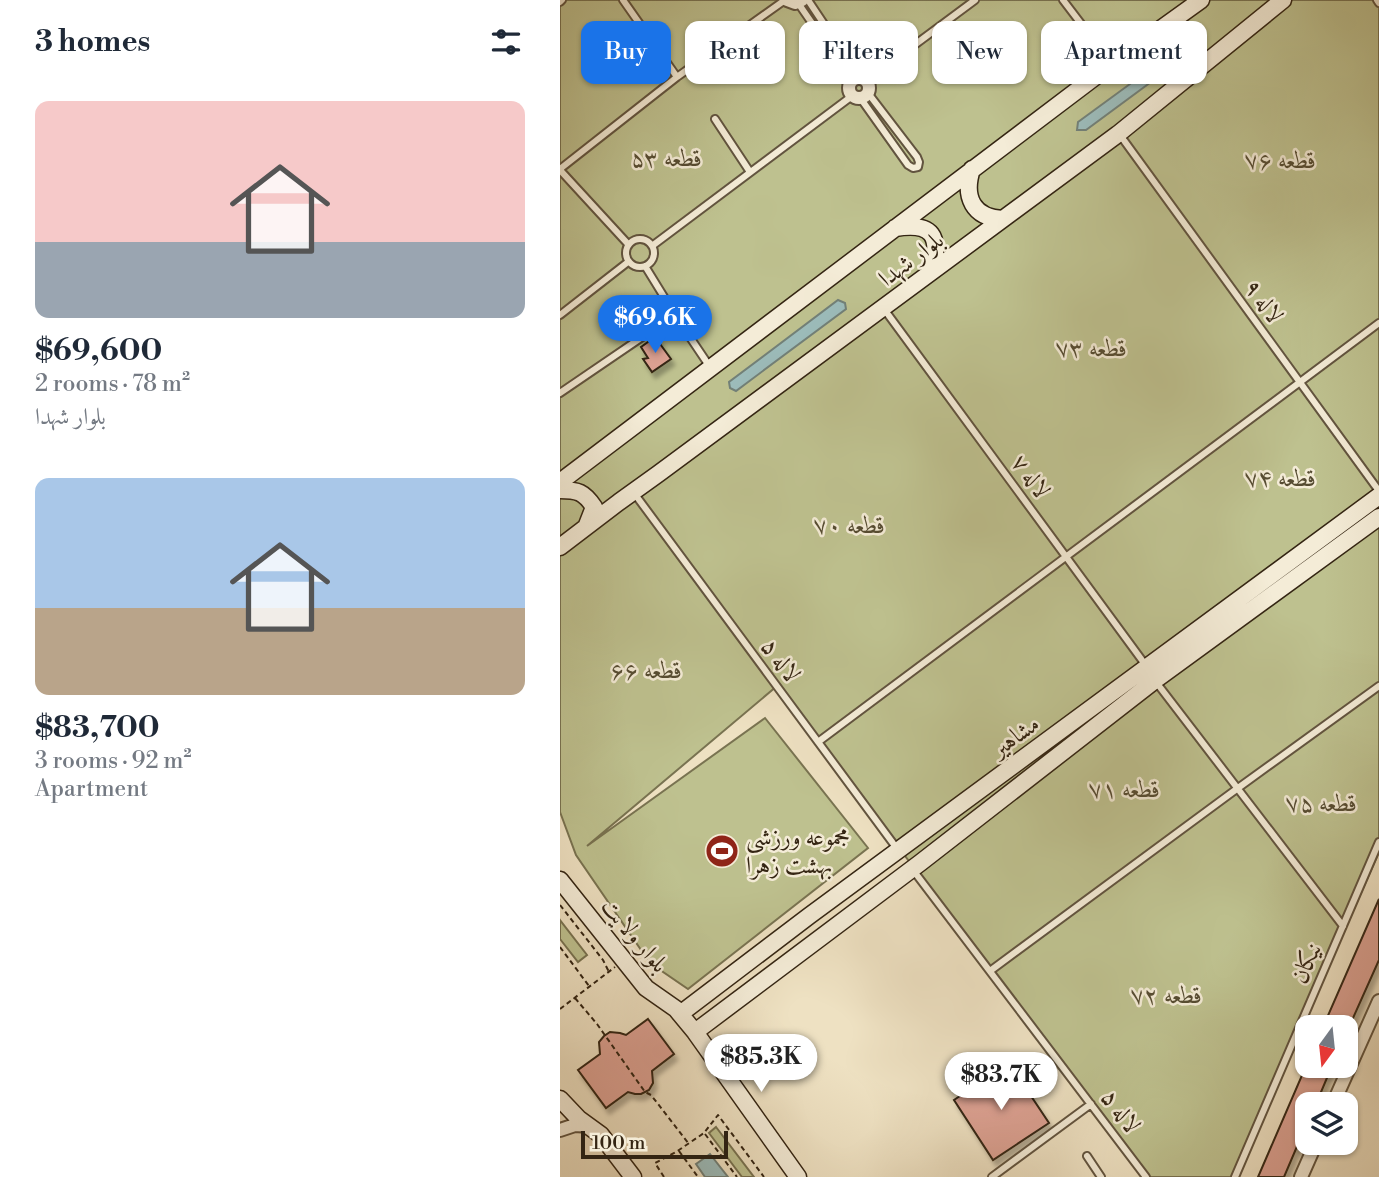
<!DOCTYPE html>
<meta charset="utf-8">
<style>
:root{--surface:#fff;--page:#f2f2f3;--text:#1f2937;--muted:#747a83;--accent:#1a73e8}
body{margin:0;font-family:"Libre Bodoni",Amiri,serif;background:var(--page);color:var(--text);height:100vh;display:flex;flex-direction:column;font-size:26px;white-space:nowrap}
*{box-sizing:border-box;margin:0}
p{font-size:23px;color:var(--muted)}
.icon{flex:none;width:38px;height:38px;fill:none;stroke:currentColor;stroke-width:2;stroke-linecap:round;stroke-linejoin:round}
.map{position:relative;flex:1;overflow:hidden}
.side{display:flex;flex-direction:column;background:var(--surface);width:560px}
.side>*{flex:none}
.top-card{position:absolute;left:21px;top:21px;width:665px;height:63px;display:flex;gap:14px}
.needle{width:46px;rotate:195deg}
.fabs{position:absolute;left:735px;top:1015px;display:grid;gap:14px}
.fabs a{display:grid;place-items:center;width:63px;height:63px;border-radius:14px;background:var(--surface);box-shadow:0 2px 5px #0004;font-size:35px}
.scale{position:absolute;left:21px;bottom:18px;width:147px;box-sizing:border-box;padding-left:7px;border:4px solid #342513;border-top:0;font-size:19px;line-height:24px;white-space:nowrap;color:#342513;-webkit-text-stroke:5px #f4ecd7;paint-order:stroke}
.price{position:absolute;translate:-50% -60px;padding:0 16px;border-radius:24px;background:#fff;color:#222;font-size:23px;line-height:46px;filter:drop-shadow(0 2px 4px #0008)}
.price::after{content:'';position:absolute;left:50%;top:42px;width:21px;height:16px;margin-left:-10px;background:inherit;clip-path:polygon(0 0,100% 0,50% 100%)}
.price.current{background:var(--accent);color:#fff}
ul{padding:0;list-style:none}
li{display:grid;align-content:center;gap:14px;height:371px;padding:0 35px}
li span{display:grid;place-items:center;height:217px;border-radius:14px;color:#555}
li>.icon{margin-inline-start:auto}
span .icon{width:126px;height:126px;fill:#fffc;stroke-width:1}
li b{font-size:30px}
h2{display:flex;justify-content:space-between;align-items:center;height:84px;padding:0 35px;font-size:30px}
.pill{padding:0 24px;border-radius:14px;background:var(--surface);box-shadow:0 2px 5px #0004;font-size:24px;line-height:63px}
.pill.current{background:var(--accent);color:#fff}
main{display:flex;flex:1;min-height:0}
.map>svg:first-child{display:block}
.green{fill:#bec18f;stroke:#797351;stroke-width:2}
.water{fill:#9cbcbb;stroke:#728078;stroke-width:2}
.building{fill:#dba091;stroke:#342513;stroke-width:2;filter:url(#shadow)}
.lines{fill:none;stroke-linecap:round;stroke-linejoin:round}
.lane-casing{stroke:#62543f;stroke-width:10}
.street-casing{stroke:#62543f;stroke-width:16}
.secondary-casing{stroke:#342513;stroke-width:19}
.path{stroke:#342513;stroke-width:2;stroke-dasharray:5 3.5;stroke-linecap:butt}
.lane{stroke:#f4ecd7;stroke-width:6}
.street{stroke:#f4ecd7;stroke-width:12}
.secondary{stroke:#f4ecd7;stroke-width:16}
.labels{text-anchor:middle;stroke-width:5;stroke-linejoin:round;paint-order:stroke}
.park-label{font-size:24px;font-style:italic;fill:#564c32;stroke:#f4ecd7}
.street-label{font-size:24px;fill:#342513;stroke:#f4ecd7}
.poi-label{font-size:24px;fill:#342513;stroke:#f4ecd7;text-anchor:start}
</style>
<main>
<section class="side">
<h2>3 homes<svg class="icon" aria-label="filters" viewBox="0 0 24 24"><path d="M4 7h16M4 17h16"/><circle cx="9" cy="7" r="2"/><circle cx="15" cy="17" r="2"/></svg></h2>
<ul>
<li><span style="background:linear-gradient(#f6c9c9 65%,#9aa5b1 0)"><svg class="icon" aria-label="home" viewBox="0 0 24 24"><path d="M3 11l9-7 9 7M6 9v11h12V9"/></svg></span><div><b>$69,600</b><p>2 rooms · 78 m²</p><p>بلوار شهدا</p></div></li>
<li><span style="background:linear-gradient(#a9c7e8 60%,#b9a48a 0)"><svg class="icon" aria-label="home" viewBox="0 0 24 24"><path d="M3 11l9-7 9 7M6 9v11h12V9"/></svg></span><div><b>$83,700</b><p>3 rooms · 92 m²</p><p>Apartment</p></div></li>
</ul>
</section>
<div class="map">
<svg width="819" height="1177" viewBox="0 0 819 1177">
<defs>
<filter id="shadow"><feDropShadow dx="3.5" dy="6" stdDeviation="2" flood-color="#0004"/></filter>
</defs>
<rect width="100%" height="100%" fill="#eee1c2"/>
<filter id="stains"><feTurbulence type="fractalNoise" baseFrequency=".00286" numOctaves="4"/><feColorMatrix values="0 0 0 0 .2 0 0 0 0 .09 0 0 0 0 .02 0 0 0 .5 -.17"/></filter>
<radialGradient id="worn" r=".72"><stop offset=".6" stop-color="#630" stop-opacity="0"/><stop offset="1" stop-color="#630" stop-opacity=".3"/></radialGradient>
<path class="green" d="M0,0H819V852L676,1177H587L217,686L27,846L205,718L308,848L128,989L90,963L16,855L0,812Z
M0,920L27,955L18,962L0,939Z
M156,1127L194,1177H182L149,1133Z"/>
<path class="water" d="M626,43L633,45V51L526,130H517L518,122Z
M278,300L285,303L286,309L176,391L170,388L169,382Z
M150,1154L168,1177H145L136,1164Z"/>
<path class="building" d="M95,337L111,359L92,372L83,359L88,358L81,347Z
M819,899V960L789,1027H763Z
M88,1019L114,1054L92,1071L93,1083L89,1090L81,1094H75L68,1092L46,1108L18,1070L40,1054L39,1042L44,1036L50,1032L60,1033L66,1035Z
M449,1063L489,1123L433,1160L394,1100Z
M746,1066H772L756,1104H747V1123L724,1177H698Z"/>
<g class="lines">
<defs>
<path id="lane" d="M63,0L117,77
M248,0L300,78
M503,0L551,63
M817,0L819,3
M0,2L2,0
M238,3L292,81
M306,81L415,0
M301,99L348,165L353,168L358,167L359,162L357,157L308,93
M155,119L190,172
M560,135L819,491
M0,169L117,77L225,0
M0,170L68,244
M66 253a14 14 0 1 1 28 0a14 14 0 1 1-28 0Z
M92,246L292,96
M85,266L117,318L150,367
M324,309L587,667
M0,315L68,262
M0,393L91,331L117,318
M74,493L338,850
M596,682L783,926
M258,742L819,323
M353,870L586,1177
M430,971L678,788L819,686
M527,1156L541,1177
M432,1177L531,1104
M675,1177L819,842"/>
<path id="street" d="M227,0L235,3L242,0
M289 88a10 10 0 1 1 20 0a10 10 0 1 1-20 0Z
M773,1104L819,1001
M0,1130L15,1125L29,1126
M741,1177L756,1143"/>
<path id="secondary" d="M412,169C403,197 413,218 443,219
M335,228C373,222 381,236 372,271
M0,482L552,64L641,0
M0,490C18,490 24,492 34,507L27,525
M0,547L59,502L98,474L558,134L723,0
M0,880L86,988L116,1009L135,1032L238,1177
M120,1014L249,916L819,496
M135,1032L360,863L598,678L819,517
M0,1099L19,1119L41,1135L73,1177"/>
</defs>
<use href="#lane" class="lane-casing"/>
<use href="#street" class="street-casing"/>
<use href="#secondary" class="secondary-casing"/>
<path class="path" d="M0,905L43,960L49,972
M0,947L29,986
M15,998L37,1024L85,1092L91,1095L129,1144
M0,1009L55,967
M145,1134L177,1177
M119,1151L138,1177
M104,1177L95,1163L116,1152L144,1133L158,1115L204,1177"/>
<use href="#lane" class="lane"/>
<use href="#street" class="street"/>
<use href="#secondary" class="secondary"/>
</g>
<defs>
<symbol id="stadium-disc" viewBox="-11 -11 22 22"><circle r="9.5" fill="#8f2418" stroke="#f4ecd7"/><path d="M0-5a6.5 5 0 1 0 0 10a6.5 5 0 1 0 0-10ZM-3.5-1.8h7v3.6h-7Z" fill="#fff"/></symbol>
</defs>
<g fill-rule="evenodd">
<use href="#stadium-disc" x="143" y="832" width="38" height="38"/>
</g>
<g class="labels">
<g class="park-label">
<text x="107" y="166">قطعه ۵۳</text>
<text x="721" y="168">قطعه ۷۶</text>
<text x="532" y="356">قطعه ۷۳</text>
<text x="721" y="486">قطعه ۷۴</text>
<text x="290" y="533">قطعه ۷۰</text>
<text x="87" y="678">قطعه ۶۶</text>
<text x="565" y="797">قطعه ۷۱</text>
<text x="762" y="811">قطعه ۷۵</text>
<text x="607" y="1003">قطعه ۷۲</text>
</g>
<g class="street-label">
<text transform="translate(351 259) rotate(-37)" y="8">بلوار شهدا</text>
<text transform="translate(704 301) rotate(54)" y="8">لاله ۹</text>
<text transform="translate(471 476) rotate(54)" y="8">لاله ۷</text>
<text transform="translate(221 660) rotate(53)" y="8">لاله ۵</text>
<text transform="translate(455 736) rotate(-36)" y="8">مشاهیر</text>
<text transform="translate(75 935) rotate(50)" y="8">بلوار ولایت</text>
<text transform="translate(746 963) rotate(-67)" y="8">نیکان</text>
<text transform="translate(561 1111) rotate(53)" y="8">لاله ۵</text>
</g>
<g class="poi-label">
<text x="186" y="845">مجموعه ورزشی<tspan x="186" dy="28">بهشت زهرا</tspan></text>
</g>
</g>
<rect width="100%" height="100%" filter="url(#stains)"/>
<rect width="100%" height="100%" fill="url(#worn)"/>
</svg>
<div class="fabs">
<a><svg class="needle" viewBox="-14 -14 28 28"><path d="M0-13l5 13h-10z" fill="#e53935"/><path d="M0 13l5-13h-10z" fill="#747a83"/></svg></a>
<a><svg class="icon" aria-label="layers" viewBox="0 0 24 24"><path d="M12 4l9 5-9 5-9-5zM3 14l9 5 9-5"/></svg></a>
</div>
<div class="scale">100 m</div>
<b class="price current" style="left:95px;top:355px">$69.6K</b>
<b class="price" style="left:201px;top:1094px">$85.3K</b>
<b class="price" style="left:441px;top:1112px">$83.7K</b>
<div class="top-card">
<a class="pill current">Buy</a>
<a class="pill">Rent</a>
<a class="pill">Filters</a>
<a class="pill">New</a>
<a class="pill">Apartment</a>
</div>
</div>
</main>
